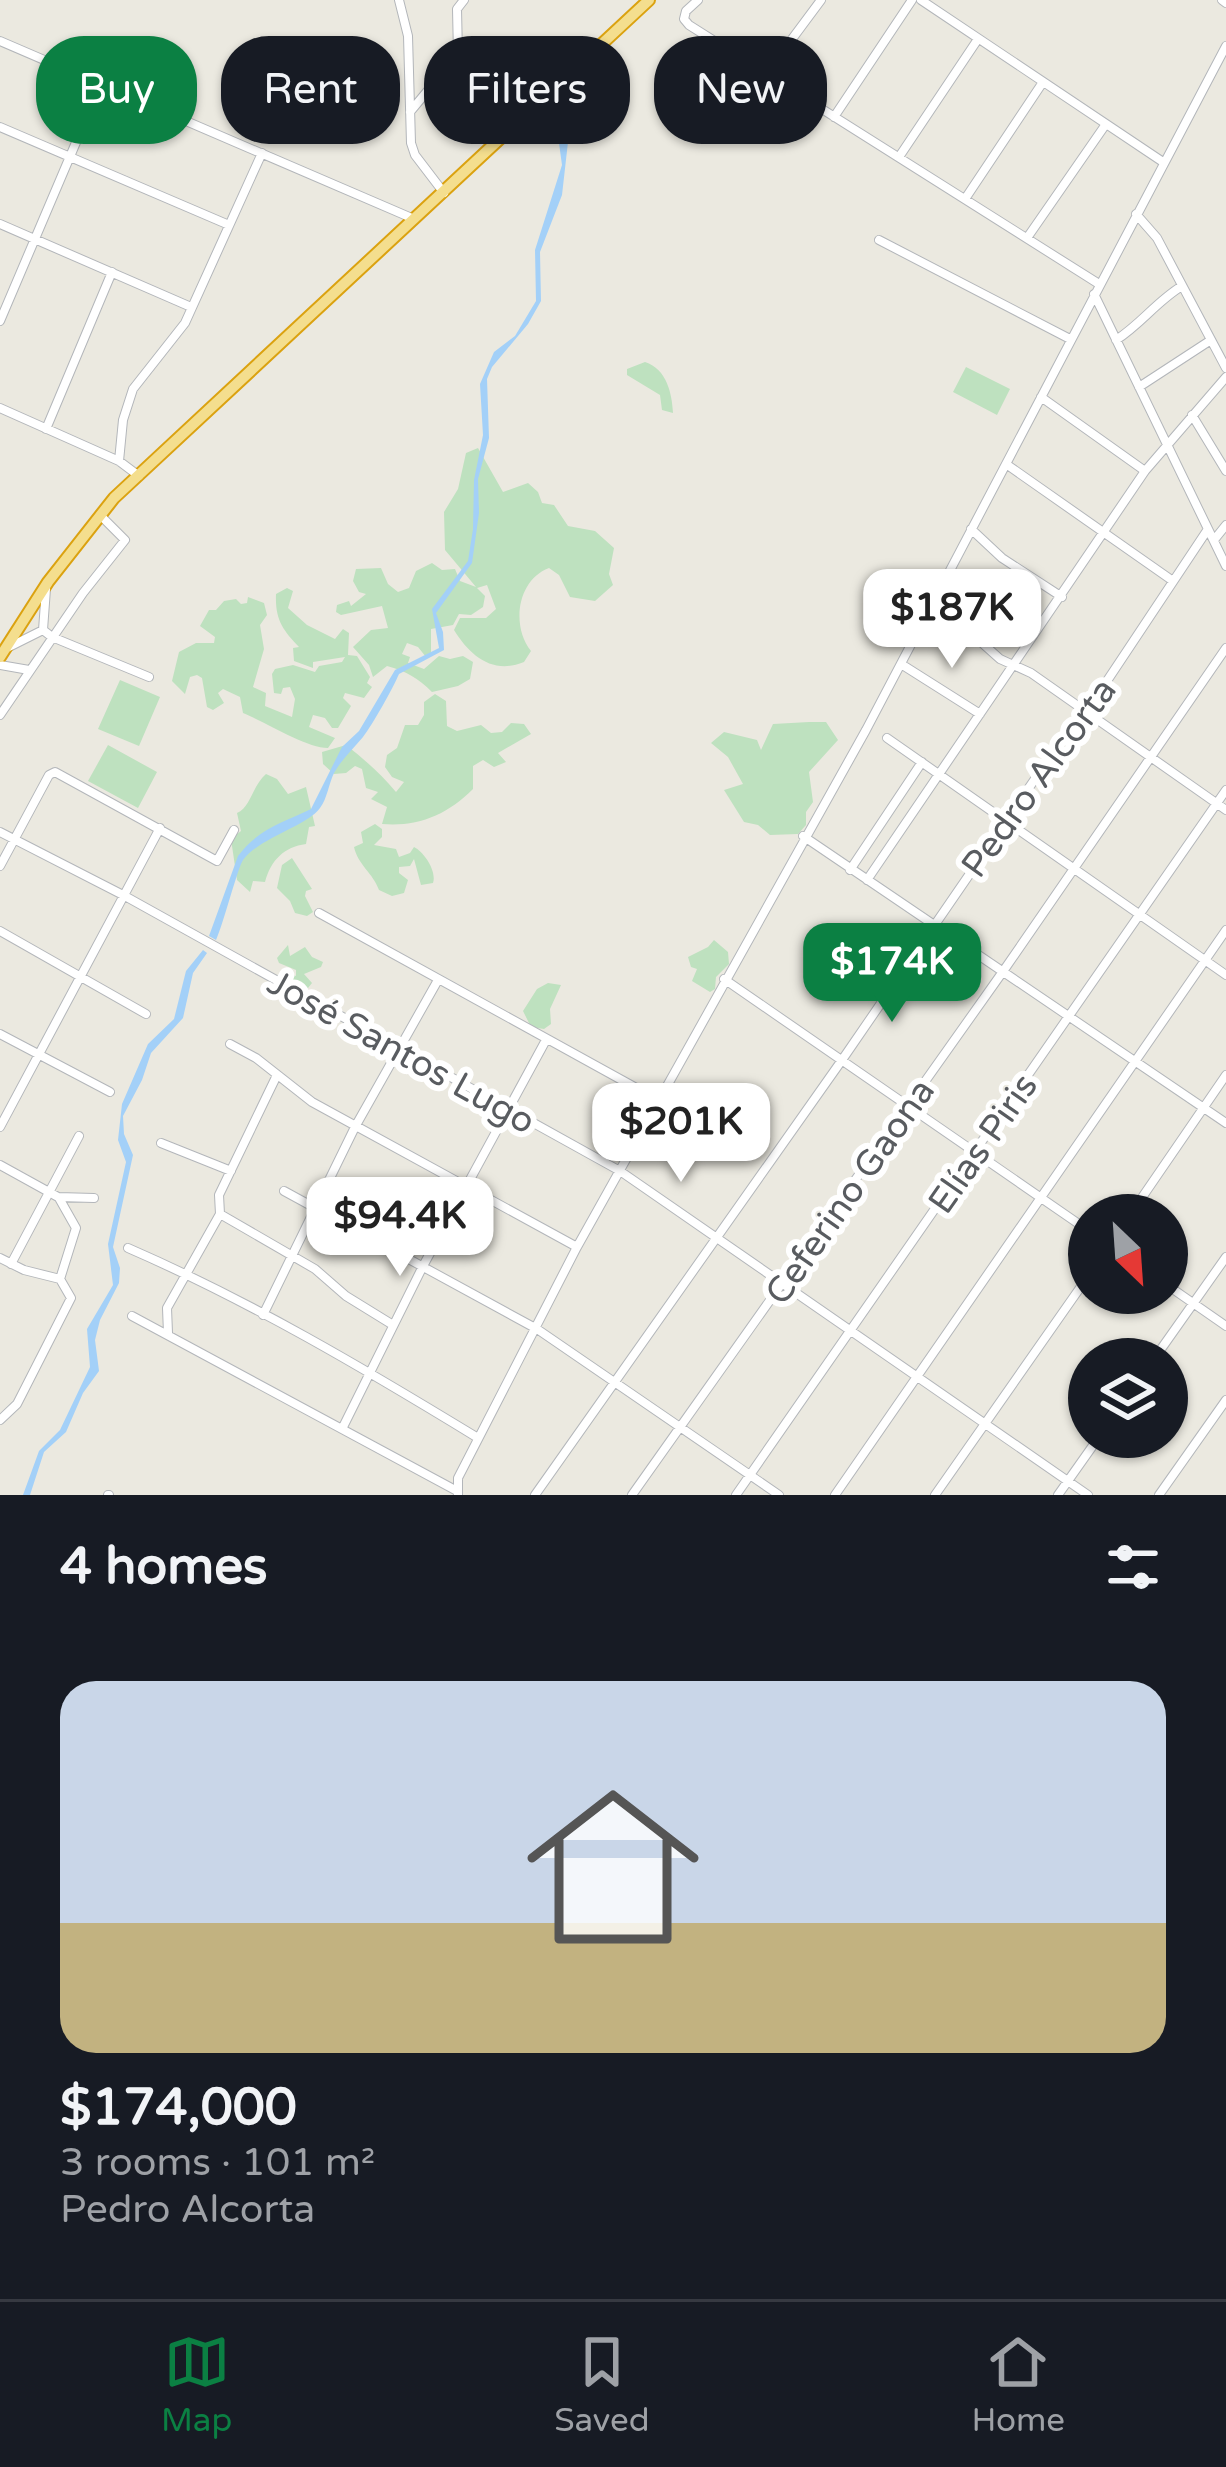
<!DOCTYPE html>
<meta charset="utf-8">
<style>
:root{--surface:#171b24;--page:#20242c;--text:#f1f3f6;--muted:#9ea1a6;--line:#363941;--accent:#0b8043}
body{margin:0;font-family:"Varela Round",sans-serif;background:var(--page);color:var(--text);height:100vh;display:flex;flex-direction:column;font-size:45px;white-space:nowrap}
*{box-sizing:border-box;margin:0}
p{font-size:39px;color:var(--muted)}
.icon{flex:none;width:66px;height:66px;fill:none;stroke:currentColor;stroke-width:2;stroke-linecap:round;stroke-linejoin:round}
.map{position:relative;height:1495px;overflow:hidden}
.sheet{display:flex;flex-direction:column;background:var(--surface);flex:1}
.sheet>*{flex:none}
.top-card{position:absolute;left:36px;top:36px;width:1155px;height:108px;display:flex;gap:24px}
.needle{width:78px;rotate:155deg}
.controls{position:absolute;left:1068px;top:1194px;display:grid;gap:24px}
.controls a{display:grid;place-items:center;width:120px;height:120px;border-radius:50%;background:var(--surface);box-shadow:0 3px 9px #0004;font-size:60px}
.price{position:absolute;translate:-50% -102px;padding:0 27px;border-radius:24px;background:#fff;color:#222;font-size:39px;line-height:78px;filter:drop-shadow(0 3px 6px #0008)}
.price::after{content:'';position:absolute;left:50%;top:72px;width:36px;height:27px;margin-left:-18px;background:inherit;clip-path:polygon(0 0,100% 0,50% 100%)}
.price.selected{background:var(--accent);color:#fff}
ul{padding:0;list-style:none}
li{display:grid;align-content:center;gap:24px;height:636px;padding:0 60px}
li+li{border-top:3px solid var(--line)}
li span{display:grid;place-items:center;height:372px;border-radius:36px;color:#555}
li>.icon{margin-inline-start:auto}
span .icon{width:216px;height:216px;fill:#fffc;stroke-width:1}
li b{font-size:51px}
h2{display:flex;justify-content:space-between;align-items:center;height:144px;padding:0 60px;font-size:51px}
.tag{padding:0 42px;border-radius:48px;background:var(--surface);box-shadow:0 3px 9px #0004;font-size:42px;line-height:108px}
.tag.selected{background:var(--accent);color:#fff}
.tabs{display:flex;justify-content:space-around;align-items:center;height:168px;border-top:3px solid var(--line);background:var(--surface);font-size:33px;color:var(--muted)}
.tabs a{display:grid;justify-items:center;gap:6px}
.tabs .selected{color:var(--accent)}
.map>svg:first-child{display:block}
.green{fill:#bee1bf}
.water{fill:#a3d0f8}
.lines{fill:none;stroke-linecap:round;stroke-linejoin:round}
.minor-casing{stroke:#b3b6ba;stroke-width:10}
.highway-casing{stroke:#dba210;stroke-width:14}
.minor{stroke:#fff;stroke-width:8}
.highway{stroke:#f4de8e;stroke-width:10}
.labels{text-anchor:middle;stroke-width:12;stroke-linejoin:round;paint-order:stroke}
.street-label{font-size:36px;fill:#595c60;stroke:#fff}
</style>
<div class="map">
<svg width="1226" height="1495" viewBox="0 0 1226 1495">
<rect width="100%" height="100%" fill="#ebe9e0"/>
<path class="green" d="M645,362C667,369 672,394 673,413L662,410L660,395L627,375V369Z
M966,367L1010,389L997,415L953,392Z
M478,448L503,492L528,483L538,492L542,503L554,505L568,526L595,531L614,548L609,574L613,585L595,601L570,597L559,575L549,568C517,580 511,626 531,651L524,662C493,675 470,656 454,630L460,618H486L496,609L487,585L477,588L485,596L483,607L471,615L459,614L453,625L431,629V654L426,657L418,647L407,643L402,654L410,657L408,663L424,669L439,656L450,659L463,656L473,662L470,679L458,686L432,692C418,678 406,671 387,666L373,677L369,665L353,647L371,630L388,628L382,606L341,615L336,612L337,605L349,601L351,606L366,594L359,592L353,581L356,569L381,568L388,584L398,592L409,588L416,571L432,563L442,570L455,569L460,581L476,587L445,550L444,512L458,489L466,453Z
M287,588L293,591L288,608L307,625L335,639L343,629L349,633L348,655L357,656L370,677L367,683L372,687L364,698L345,693L343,698L351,706L338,728H332L325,718L313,715L309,727L335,738L328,748C306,748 267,723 243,713L240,697L223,689L218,693L224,703L213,710L207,707L202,678L197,675L190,677L185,694L172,681L179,652L196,643H214L215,637L200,626L209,610H216L224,601L236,599L241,604L247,603L248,597L264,603L267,615L260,625L264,649L253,687L266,693L265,706L292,717L295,699L290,687L283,688L281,694L274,693L272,674L275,669L293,665L315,672L319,666L342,662L345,657L313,662V668L294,661L293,648L299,647C283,630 275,620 276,594Z
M120,680L160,697L139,746L98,729Z
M435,694L446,701L447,726L457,731L481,725L491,733L502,732L511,723L524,724L531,734L498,753L506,762L494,767L483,760L473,766V789C447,815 418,827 382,824L387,807L371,799L378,792L366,788L362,769L355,766L346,773L334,774L323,764L322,752L346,745C364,759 381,774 396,792L404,782L392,777L385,767L387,755L397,748L405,725H418L424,715V702Z
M809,722H826L838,740L809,772L813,802L806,812V825L798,834L770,835L758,825L744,822L724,790L743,784L728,757L711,743L724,732L757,740L761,750L773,724Z
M108,745L157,772L138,808L88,781Z
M266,774L277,779L288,794L306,787L315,826L309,827L306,844C284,847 271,860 265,882L253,881L250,892L237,880L231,839L241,831L237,813C251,807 252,786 266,774Z
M375,824L382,829V837L374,845L396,849L399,857L410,853L414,847C424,852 437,871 433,883L421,885L414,859L410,866L399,867V873L408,880L404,893L392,896L379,890C373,873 358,865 354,847L363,843L361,832Z
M292,858L312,889L306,891L305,896L313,912L307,916L295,913L290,901L277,888L282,865Z
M714,940L728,952L729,964L716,977L715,989L710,992L692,981L697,969L691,967L688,957L708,947Z
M288,945L290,956L305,947L312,957L323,962L321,967L304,974L312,983L308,988L295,989L284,984L285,972L296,976V970L279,963L277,958Z
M548,983L561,985L550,1009L551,1024L544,1029L531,1027L523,1011L537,989Z"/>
<path class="water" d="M569,81L574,89L562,195L540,252L541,301L528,324L492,367L487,379L489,438L478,479L479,513L472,563L436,613L443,632L444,650L399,674C393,688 373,724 363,737C353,749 341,760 334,773C329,783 327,799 320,808C307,826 259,838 243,860C238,867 223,925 216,940L209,936L238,856C258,829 282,823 311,809L342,747L359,731L395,670L439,648L432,609L468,561L473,529L474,480L483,435L480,384L494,352L515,336L536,301L535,250L562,165L558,136L567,96L564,86Z
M203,950L207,953L193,973L183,1018L151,1053L142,1080L123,1116L124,1134L133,1155L113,1247L120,1268L119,1283L100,1320L95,1340L99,1371L83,1393L66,1432L44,1452L30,1495H23L39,1451L60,1430L90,1367L87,1329L113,1285L108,1244L126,1162L118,1140L122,1104L148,1044L174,1019L186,971Z"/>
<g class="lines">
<defs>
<path id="minor" d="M399,0L408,36L411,143L415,155L444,193
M698,0L686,11L684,19L689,25L1099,284
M921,0L1163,162
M1222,0L1226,3
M0,41L414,219
M766,74L821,0
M410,112L458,54L457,9L464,0
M834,117L912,0
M0,127L229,225
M899,157L978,39
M965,199L1043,82
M1136,214L1157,238L1226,368
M0,224L191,307
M1027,238L1106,124
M879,240L1070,339
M1094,294L1226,566
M0,321L100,86
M1116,340C1141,324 1157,301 1182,286
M1139,387L1211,340
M1041,397L1145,471
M0,408L119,461L139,476
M1192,415L1226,471
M46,429L112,272
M119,461L123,420L133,389L185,323L262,153
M1006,464L1173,581
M971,529L1002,558L1062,597
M1214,540L1226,525
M46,589L43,630L52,637L149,677
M934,600L1000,659L1031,673L1226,810
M7,648L43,630
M901,664L980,714
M0,665L29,670
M0,715L83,593L125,540L100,515
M887,738L1226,975
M0,832L123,895L620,1171L1088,1495
M803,836L1226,1123
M0,866L49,775L55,772L217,861L234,830
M850,870L922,762
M867,880L1145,471L1226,377
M319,913L658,1100
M0,931L146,1014
M724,979L1089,1231
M0,1034L110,1092
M230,1044L256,1058L312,1102L577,1247
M0,1127L160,828
M161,1143L231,1171
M0,1165L58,1197L94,1198
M284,1191L537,1329L779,1495
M59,1198L76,1228L60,1279
M220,1214L315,1269L346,1296L393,1325
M1130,1215L1226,1075
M128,1248C250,1301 365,1369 478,1438
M0,1258L24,1270L60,1279L71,1298L17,1404L0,1420
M11,1264L79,1136
M1167,1285L1226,1326
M263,1315L355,1127L438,980
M132,1316L457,1491
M168,1333L167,1308L220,1214L219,1195L277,1075
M1154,1359L1226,1257
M343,1427L423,1266L546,1040
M108,1495H109
M458,1495V1478L577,1247L866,730L1226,46
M535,1495L842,1060L1083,709L1087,711L1208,529
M632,1495L1004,970L1226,648
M736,1495L1226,790
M835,1495L1226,930
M935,1495L1089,1275
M1058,1495L1099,1437
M1159,1495L1226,1400"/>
<path id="highway" d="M0,657L48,582L114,498L649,0"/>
</defs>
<use href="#minor" class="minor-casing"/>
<use href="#highway" class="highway-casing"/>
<use href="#minor" class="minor"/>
<use href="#highway" class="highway"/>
</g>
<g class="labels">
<g class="street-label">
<text transform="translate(1038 777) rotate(-54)" y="13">Pedro Alcorta</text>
<text transform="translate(402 1051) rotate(29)" y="13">José Santos Lugo</text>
<text transform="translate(982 1143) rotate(-55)" y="13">Elías Piris</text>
<text transform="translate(849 1191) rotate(-55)" y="13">Ceferino Gaona</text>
</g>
</g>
</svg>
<div class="controls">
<a><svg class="needle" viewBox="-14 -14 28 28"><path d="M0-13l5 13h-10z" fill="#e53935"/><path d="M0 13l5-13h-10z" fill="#9ea1a6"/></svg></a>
<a><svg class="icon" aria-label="layers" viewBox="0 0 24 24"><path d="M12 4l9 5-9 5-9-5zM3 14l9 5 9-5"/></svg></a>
</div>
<b class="price" style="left:952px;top:671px">$187K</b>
<b class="price selected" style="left:892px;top:1025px">$174K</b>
<b class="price" style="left:681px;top:1185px">$201K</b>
<b class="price" style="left:400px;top:1279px">$94.4K</b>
<div class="top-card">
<a class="tag selected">Buy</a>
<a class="tag">Rent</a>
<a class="tag">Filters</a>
<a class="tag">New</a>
</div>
</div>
<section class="sheet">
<h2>4 homes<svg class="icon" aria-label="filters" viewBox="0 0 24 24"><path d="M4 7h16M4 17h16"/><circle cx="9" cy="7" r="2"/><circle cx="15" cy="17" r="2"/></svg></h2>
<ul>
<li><span style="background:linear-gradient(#c9d6e8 65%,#c2b280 0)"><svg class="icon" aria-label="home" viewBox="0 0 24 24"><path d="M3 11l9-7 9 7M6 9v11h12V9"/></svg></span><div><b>$174,000</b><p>3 rooms · 101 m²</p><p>Pedro Alcorta</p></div></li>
</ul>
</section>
<nav class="tabs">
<a class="selected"><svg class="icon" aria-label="map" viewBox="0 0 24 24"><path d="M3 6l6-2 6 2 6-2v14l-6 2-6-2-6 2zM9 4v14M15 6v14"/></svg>Map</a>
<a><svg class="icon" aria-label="saved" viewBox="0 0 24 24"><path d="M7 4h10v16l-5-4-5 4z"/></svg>Saved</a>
<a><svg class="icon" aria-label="home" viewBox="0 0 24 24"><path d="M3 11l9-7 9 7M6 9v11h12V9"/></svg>Home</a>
</nav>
